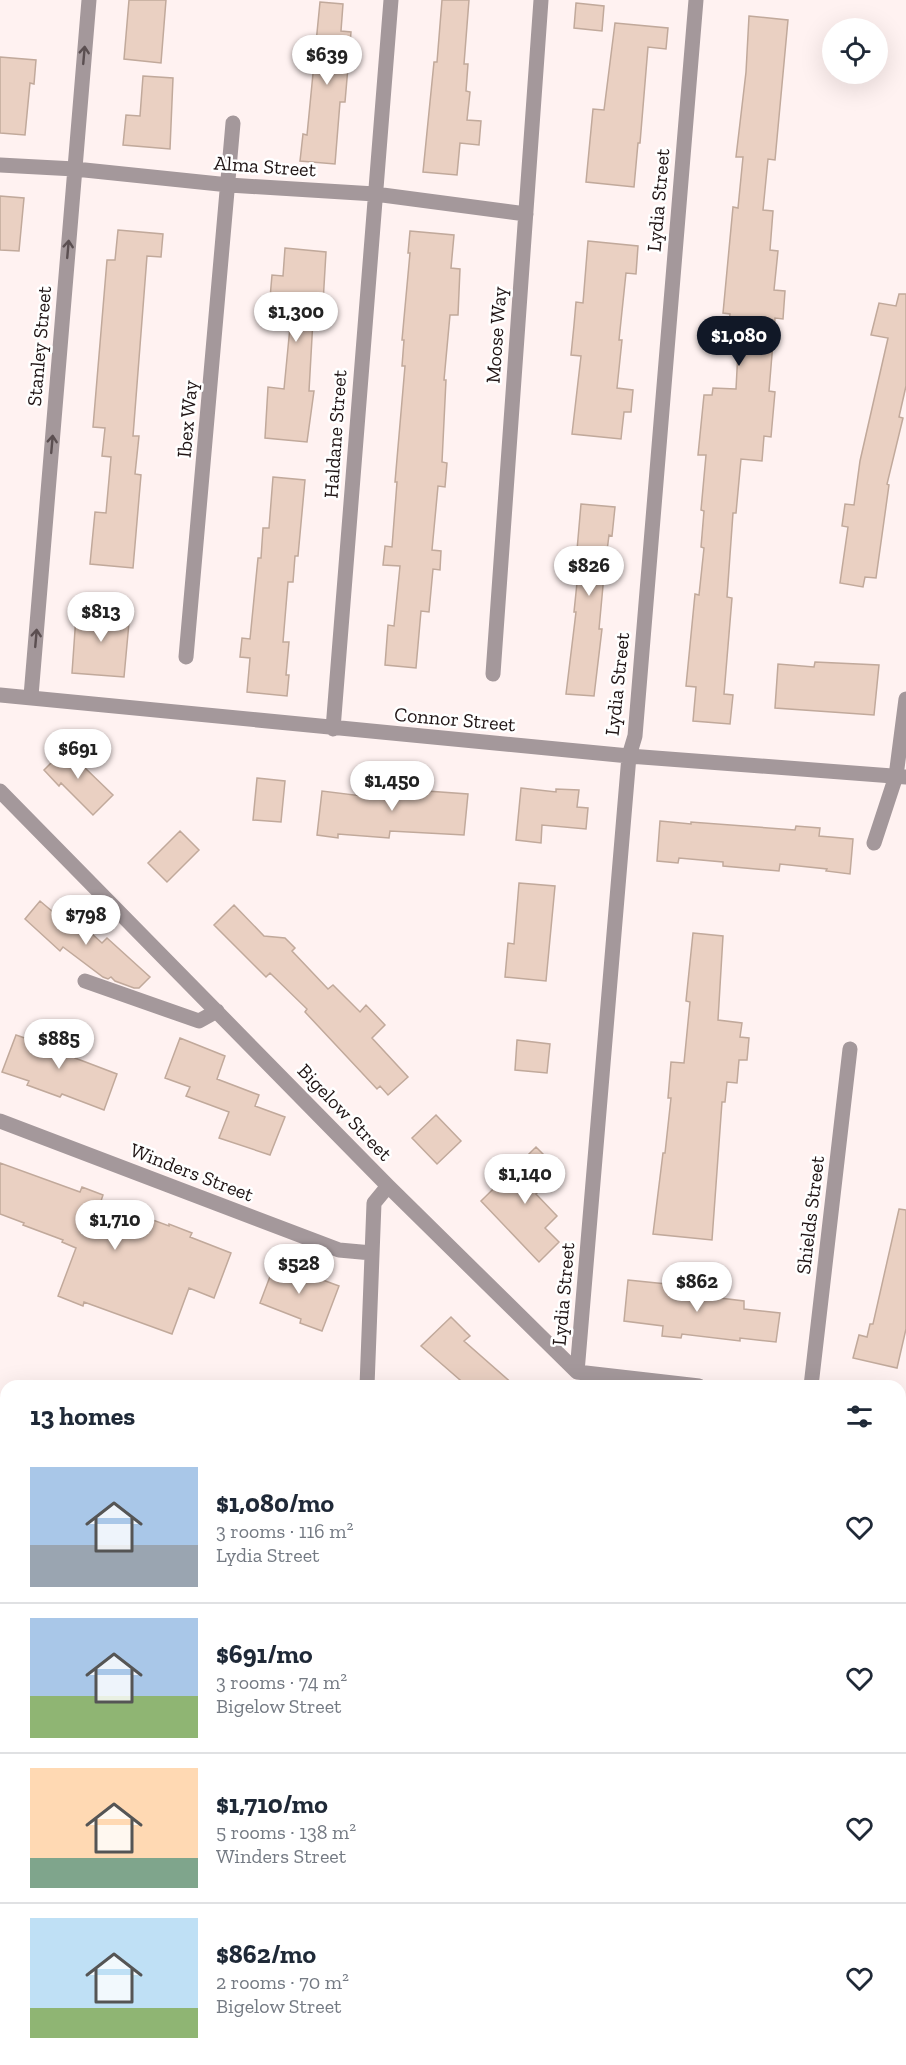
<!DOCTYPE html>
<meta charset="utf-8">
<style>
:root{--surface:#fff;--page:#f2f2f3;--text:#1f2937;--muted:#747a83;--line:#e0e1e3;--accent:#111827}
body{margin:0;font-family:"Zilla Slab",serif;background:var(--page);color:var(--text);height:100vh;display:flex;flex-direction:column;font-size:22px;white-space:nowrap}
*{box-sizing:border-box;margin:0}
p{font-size:20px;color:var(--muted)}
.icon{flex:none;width:33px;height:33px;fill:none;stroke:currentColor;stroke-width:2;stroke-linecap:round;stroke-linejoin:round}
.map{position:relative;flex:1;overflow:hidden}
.details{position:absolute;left:0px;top:1380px;width:906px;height:686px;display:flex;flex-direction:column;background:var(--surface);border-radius:18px 18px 0 0;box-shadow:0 6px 24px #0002}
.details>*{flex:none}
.tools{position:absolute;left:822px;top:18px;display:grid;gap:12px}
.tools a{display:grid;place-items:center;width:66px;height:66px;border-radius:50%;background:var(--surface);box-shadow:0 6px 24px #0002;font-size:30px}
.price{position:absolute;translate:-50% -51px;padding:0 14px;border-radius:21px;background:#fff;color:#222;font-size:20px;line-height:39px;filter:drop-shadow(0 2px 3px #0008)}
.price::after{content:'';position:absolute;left:50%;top:36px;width:18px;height:14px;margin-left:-9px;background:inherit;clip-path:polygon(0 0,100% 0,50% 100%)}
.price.selected{background:var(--accent);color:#fff}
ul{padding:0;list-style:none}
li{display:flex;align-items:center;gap:18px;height:150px;padding:0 30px}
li+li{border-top:2px solid var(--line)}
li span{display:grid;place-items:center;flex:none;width:168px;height:120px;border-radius:0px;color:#555}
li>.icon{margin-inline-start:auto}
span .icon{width:72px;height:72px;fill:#fffc;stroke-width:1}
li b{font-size:26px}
h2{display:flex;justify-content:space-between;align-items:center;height:72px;padding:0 30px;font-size:26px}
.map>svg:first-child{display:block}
.green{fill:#ffe0b2}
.building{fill:#ead0c2;stroke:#c1a99b;stroke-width:1.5}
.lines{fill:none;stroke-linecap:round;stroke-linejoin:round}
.minor{stroke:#a4989b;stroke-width:15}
.oneway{stroke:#5b4f51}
.labels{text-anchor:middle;stroke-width:5;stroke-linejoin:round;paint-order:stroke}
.street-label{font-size:20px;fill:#1f1414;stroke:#fff}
</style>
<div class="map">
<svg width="906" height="2065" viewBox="0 0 906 2065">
<rect width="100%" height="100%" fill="#fff2f1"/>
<path class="green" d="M0,1638L6,1641V2013L0,2011Z"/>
<path class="building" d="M129,0H166L161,63L124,59Z
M442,0H469L464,64H468L466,91L470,92L467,120L481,121L479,145L460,143L457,175L423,172L434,62H437Z
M320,2L343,4L341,31L351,32L345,102H340L335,164L300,161L303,134L307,135Z
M576,3L604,6L602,31L574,28Z
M749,16L788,20L775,160L768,159L763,210L773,211L770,250L778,251L774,290L785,291L783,319L775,318L769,391L775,392L771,437L764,436L762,461L741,459L736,513H733L727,597L732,598L724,694L733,695L730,724L693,721L696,687L686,686L695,594L699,595L704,548L701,547L704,511L701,510L706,455H698L704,395H712L713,388L736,389L738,351L726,350L730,314L723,313L733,207L738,208L743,157H736L746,72Z
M615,23L668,28L666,49L648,47L640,143H638L634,187L586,182L593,109L604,110Z
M0,57L36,60L34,84L30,83L25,135L0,133Z
M143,76L173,78L170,149L123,145L126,115L140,116Z
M0,196L24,198L19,251L0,250Z
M118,230L163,234L161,257L147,256L133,436H139L135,474L141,475L133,568L90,564L95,512L106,513L111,457L102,456L105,428L93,427L107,260H115Z
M410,231L454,235L451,268L460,269L458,315H450L444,380H446L442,462L447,463L445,487L438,486L432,550L441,551L440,570L433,569L429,612L421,611L416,668L385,665L388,625L394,626L400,566L383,565L385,546L392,547L397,482H395L405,366H402L404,340H402L410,253H408Z
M588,241L638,246L636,274L626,273L619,340H622L617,388L633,390L631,412H624L621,439L572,434L581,356L571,355L574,325L576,302L583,303Z
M285,248L326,252L323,303L314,302L309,391H314L307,442L265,438L268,387L284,389L290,327L279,326L282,299L270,298L272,275L283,276Z
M899,294H906V386L899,417L903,418L887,484L889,485L876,578L865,577L863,587L840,583L848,527L842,526L845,504L854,505L860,461L888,338L871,335L879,303L896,306Z
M273,477L305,480L298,556H295L293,582H288L283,642H289L286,675H289L287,696L247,692L250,658L240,657L242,638L250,639L258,558H261L263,528H269Z
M581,504L615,507L612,536L609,535L604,575L599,629H602L594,696L566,694L576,612H574L578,573H575Z
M87,609L130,612L124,677L72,673L76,616L85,617Z
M815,662L879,665L874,715L775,708L778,664L814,667Z
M70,744L87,762L83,766L113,795L93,815L61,783L59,786L44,770Z
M257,778L285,781L281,822L253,820Z
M363,783L427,788V791L468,794L464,835L390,831L389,838L338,834V838L317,835L322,791L362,796Z
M521,788L556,792V789L579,790L577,807L588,808L586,829L542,825L541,843L516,840Z
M660,821L691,824V822L795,830L796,826L820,828L819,836L853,839L850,874L826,871L827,869L780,864L779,871L723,866V862L679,858L678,863L657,861Z
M180,831L199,850L167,882L148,863Z
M519,883L555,886L546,981L505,977L508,943L514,944Z
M40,901L53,912L55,910L63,918L68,912L102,943L107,938L150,977L139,988H134L115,981L111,977L108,979L103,977L63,947L60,951L25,919Z
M234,905L264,936L285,938L295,948L292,951L328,989L333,985L360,1012L366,1005L385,1025L372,1038L408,1077L388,1095L380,1086L377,1089L305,1012L307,1009L270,973L266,977L214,925Z
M693,933L723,936L718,1020L742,1023L740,1037L749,1038L747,1060H739L737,1083L727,1082L725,1102H722L712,1240L653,1234L663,1153H665L671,1098H668L671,1062L684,1063L690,1002L686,1001Z
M48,1030L81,1043L75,1058L117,1074L104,1110L62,1094L60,1097L27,1085L29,1081L2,1072L16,1035L42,1044Z
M180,1038L225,1056L217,1079L259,1095L255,1106L285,1117L270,1155L219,1138L229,1112L186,1096L190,1087L165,1078Z
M517,1040L550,1044L547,1073L515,1070Z
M436,1115L461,1141L437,1164L412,1138Z
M536,1147L550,1161L540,1170L550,1180L536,1194L557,1216L545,1228L559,1242L539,1262L481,1201Z
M0,1163L80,1192L82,1187L103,1195L101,1201L169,1226V1224L192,1233L190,1237L231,1253L214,1298L189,1288L172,1334L84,1302L83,1306L58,1296L76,1248L62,1242L63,1240L23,1225L24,1223L0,1214Z
M899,1209L906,1210V1329L897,1368L853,1358L859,1335L867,1337L870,1324H873Z
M277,1258L295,1264L293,1269L339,1286L322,1331L300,1323L301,1319L260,1303Z
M628,1280L705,1288L704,1296L744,1301V1309L780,1313L776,1342L740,1338V1341L682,1334L681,1338L662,1336L663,1326L624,1321Z
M451,1317L470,1336L464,1341L515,1386H467L421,1346Z"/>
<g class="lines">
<path class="minor" d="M0,165L75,169L229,185L375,194L526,214
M186,657L233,123
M493,674L541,0
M0,695L629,756L906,777
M31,696L89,0
M333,729L391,0
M0,791L388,1186L577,1372L699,1386
M874,843L896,776L906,699
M85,981L199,1021L217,1011
M0,1121L339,1250L372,1253
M577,1372L629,756L635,736L696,0
M367,1386L374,1203L388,1186
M811,1386L850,1049
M900,1408L906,1409
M900,1687L906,1688
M0,2031L5,2065
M676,2060L689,2065
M238,2065V2060
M593,2065L597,2060
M724,2065L726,2060"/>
</g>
<defs><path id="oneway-shaft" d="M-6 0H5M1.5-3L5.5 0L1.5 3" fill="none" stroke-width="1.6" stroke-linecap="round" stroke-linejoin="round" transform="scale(1.5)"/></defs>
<g class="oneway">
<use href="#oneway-shaft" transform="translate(84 55) rotate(-85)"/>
<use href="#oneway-shaft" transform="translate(68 249) rotate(-85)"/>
<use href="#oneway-shaft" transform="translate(52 444) rotate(-85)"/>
<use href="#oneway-shaft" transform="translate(36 638) rotate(-85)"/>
</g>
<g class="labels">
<g class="street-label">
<text transform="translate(265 166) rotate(4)" y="7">Alma Street</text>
<text transform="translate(658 200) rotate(-85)" y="7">Lydia Street</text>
<text transform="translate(496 335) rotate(-86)" y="7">Moose Way</text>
<text transform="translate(39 346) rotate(-85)" y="7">Stanley Street</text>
<text transform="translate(187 419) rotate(-85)" y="7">Ibex Way</text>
<text transform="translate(335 434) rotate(-86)" y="7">Haldane Street</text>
<text transform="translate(617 684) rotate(-84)" y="7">Lydia Street</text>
<text transform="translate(455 719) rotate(5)" y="7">Connor Street</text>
<text transform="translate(345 1112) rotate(46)" y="7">Bigelow Street</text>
<text transform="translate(192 1172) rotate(21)" y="7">Winders Street</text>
<text transform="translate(810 1215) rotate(-83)" y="7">Shields Street</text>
<text transform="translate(563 1294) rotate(-85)" y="7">Lydia Street</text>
</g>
</g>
</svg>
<div class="tools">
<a><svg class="icon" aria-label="locate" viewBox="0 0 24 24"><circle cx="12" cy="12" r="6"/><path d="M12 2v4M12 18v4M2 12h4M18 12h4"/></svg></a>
</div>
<b class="price" style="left:327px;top:86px">$639</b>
<b class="price" style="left:296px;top:343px">$1,300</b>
<b class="price selected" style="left:739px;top:367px">$1,080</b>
<b class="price" style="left:589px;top:597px">$826</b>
<b class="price" style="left:101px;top:643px">$813</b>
<b class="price" style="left:78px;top:780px">$691</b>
<b class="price" style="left:392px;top:812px">$1,450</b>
<b class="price" style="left:86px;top:946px">$798</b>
<b class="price" style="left:59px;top:1070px">$885</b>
<b class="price" style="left:525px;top:1205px">$1,140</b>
<b class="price" style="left:115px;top:1251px">$1,710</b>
<b class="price" style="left:299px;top:1295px">$528</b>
<b class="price" style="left:697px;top:1313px">$862</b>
<section class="details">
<h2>13 homes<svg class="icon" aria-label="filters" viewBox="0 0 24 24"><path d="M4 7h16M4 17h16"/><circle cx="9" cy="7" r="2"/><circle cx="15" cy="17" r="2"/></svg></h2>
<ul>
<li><span style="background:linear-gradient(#a9c7e8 65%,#9aa5b1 0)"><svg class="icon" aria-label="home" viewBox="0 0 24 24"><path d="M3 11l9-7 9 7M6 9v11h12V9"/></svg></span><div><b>$1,080/mo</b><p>3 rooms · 116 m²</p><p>Lydia Street</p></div><svg class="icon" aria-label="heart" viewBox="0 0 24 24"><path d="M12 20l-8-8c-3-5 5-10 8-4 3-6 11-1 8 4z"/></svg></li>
<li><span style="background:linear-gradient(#a9c7e8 65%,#8fb573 0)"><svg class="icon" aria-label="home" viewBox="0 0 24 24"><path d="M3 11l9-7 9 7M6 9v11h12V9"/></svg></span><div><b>$691/mo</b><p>3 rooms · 74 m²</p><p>Bigelow Street</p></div><svg class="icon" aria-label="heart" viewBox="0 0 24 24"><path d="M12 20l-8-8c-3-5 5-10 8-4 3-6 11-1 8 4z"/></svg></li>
<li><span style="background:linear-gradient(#ffd9b3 75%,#7fa58c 0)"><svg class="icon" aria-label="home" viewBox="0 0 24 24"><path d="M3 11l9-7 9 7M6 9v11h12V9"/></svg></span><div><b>$1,710/mo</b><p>5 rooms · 138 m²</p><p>Winders Street</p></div><svg class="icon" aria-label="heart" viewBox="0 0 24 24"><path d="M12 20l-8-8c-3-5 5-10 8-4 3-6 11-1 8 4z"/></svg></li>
<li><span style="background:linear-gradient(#bfe0f5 75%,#8fb573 0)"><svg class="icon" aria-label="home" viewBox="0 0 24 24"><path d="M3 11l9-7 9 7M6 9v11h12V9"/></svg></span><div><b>$862/mo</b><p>2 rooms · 70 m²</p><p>Bigelow Street</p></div><svg class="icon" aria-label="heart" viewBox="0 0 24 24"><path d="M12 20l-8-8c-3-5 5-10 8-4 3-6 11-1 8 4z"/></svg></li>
</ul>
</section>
</div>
